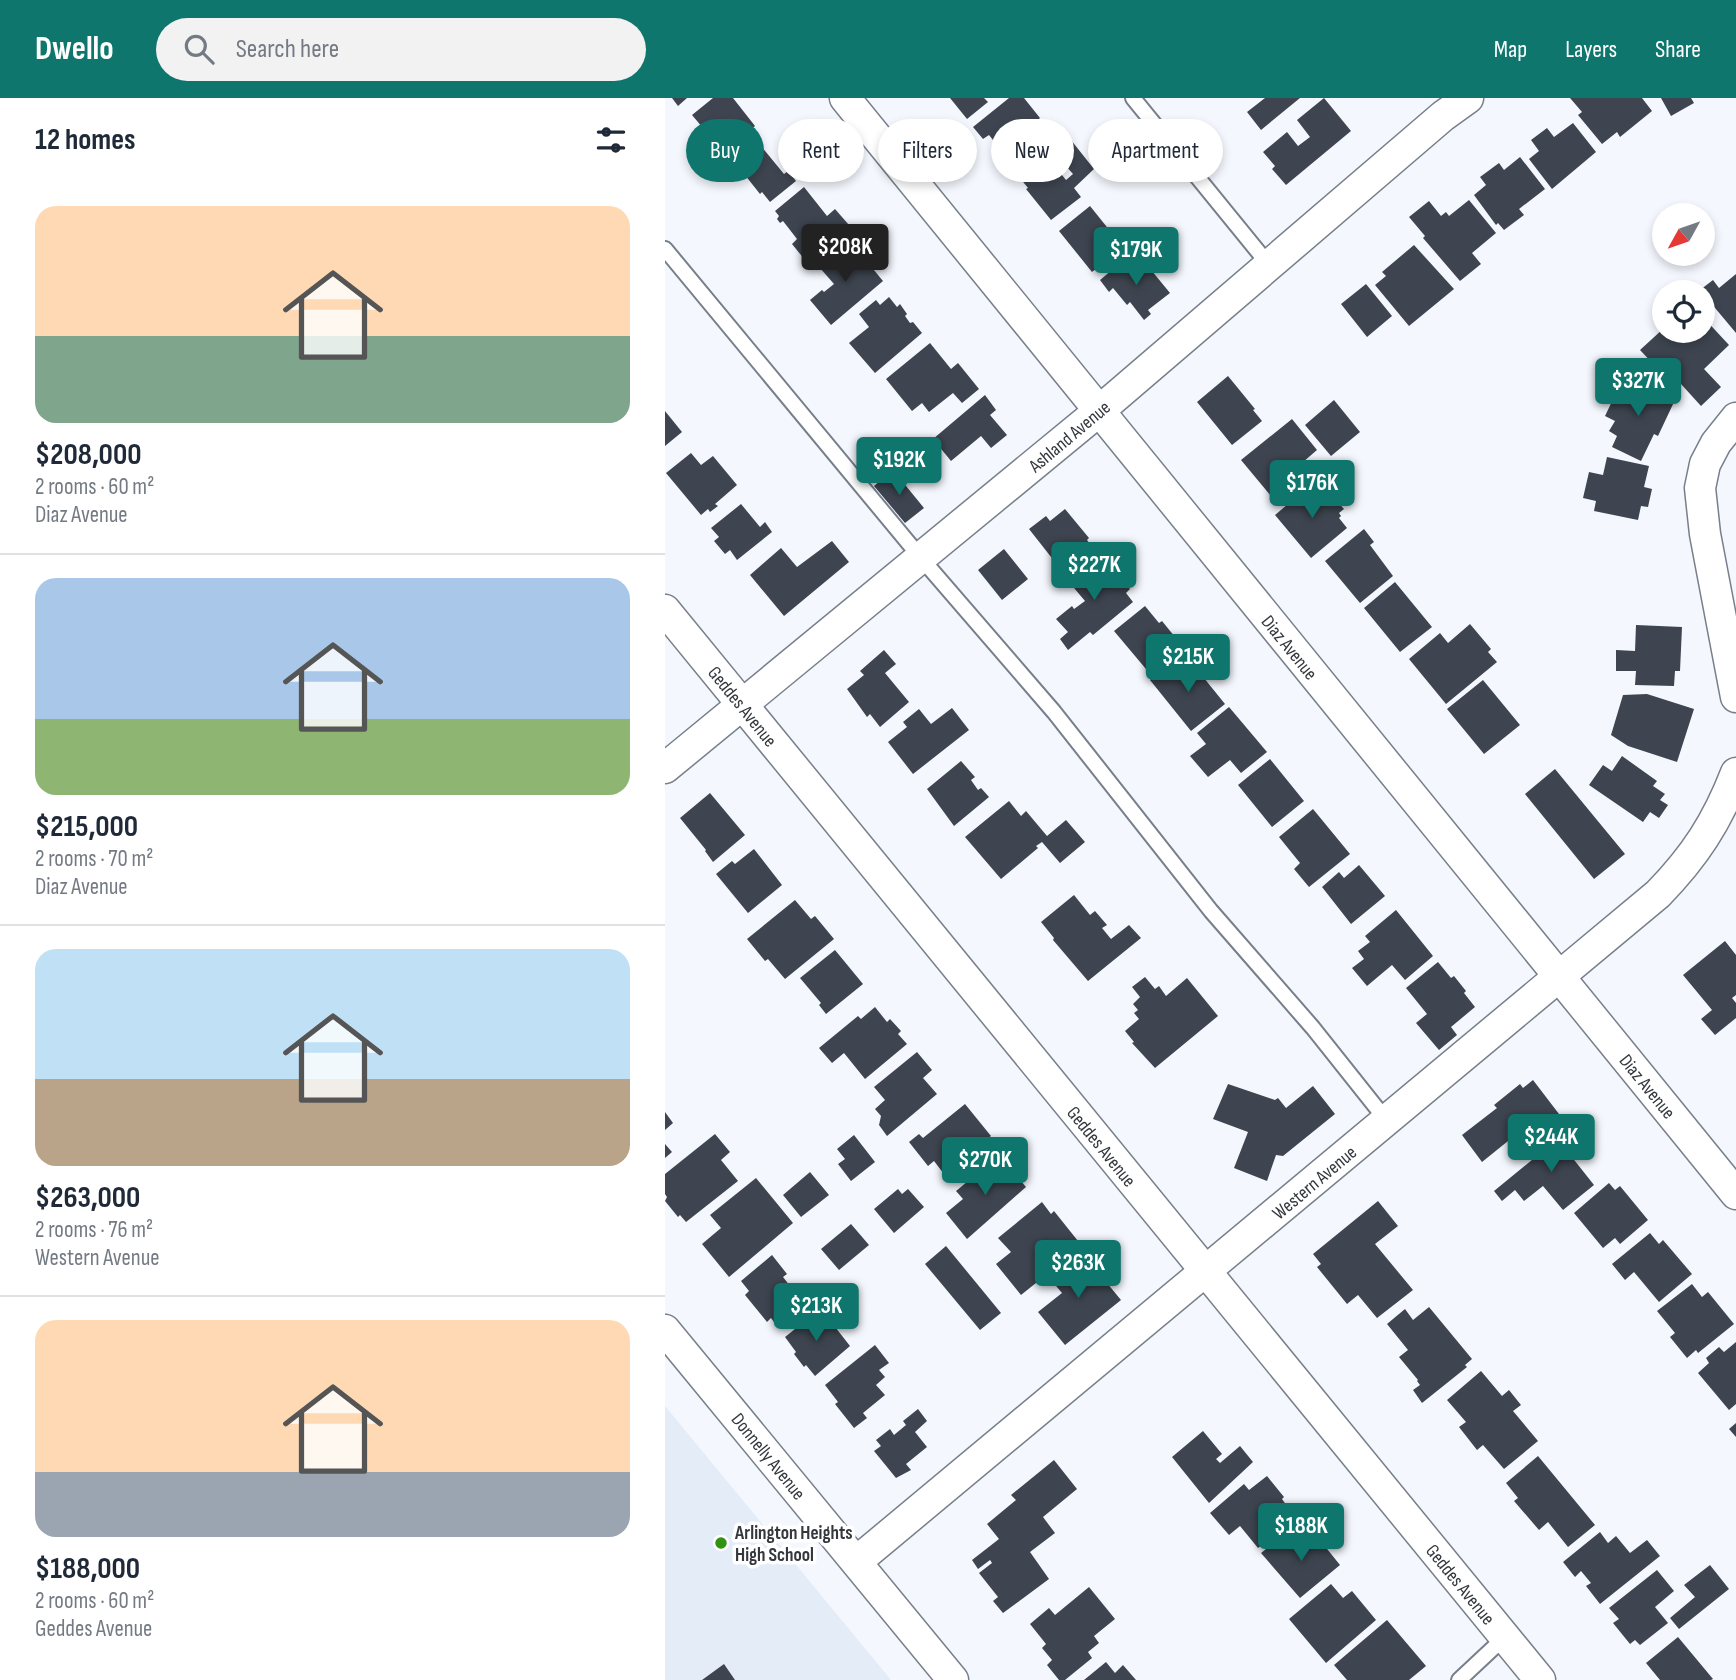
<!DOCTYPE html>
<meta charset="utf-8">
<style>
:root{--surface:#fff;--page:#f2f2f3;--text:#1f2937;--muted:#747a83;--line:#e0e1e3;--accent:#0f766e}
body{margin:0;font-family:"Sofia Sans Condensed",sans-serif;background:var(--page);color:var(--text);height:100vh;display:flex;flex-direction:column;font-size:26px;white-space:nowrap}
*{box-sizing:border-box;margin:0}
p{font-size:23px;color:var(--muted)}
.icon{flex:none;width:38px;height:38px;fill:none;stroke:currentColor;stroke-width:2;stroke-linecap:round;stroke-linejoin:round}
.map{position:relative;flex:1;overflow:hidden}
.side{display:flex;flex-direction:column;background:var(--surface);width:665px}
.side>*{flex:none}
.hud{position:absolute;left:21px;top:21px;width:665px;height:63px;display:flex;gap:14px}
.needle{width:46px;rotate:230deg}
.tools{position:absolute;left:987px;top:105px;display:grid;gap:14px}
.tools a{display:grid;place-items:center;width:63px;height:63px;border-radius:50%;background:var(--surface);box-shadow:0 4px 10px #0003;font-size:35px}
.price{position:absolute;translate:-50% -60px;padding:0 16px;border-radius:7px;background:var(--accent);color:#fff;font-size:23px;line-height:46px;filter:drop-shadow(0 2px 4px #0008)}
.price::after{content:'';position:absolute;left:50%;top:42px;width:21px;height:16px;margin-left:-10px;background:inherit;clip-path:polygon(0 0,100% 0,50% 100%)}
.price.on{background:#222;color:#fff}
ul{padding:0;list-style:none}
li{display:grid;align-content:center;gap:14px;height:371px;padding:0 35px}
li+li{border-top:2px solid var(--line)}
li span{display:grid;place-items:center;height:217px;border-radius:21px;color:#555}
li>.icon{margin-inline-start:auto}
span .icon{width:126px;height:126px;fill:#fffc;stroke-width:1}
li b{font-size:30px}
h2{display:flex;justify-content:space-between;align-items:center;height:84px;padding:0 35px;font-size:30px}
.chip{padding:0 24px;border-radius:32px;background:var(--surface);box-shadow:0 4px 10px #0003;font-size:24px;line-height:63px}
.chip.on{background:var(--accent);color:#fff}
header{display:flex;align-items:center;gap:42px;box-sizing:border-box;height:98px;padding:0 35px;background:var(--accent);color:#fff}
header strong{font-size:33px}
nav{display:flex;gap:38px;margin-inline-start:auto;font-size:24px}
.search{width:490px;height:63px;background:var(--page);display:flex;align-items:center;gap:18px;box-sizing:border-box;padding:0 24px;border-radius:38px;color:var(--muted);font-size:26px}
main{display:flex;flex:1;min-height:0}
.map>svg:first-child{display:block}
.built{fill:#e4ecf8}
.building{fill:#3e4550}
.lines{fill:none;stroke-linecap:round;stroke-linejoin:round}
.lane-casing{stroke:#777f8b;stroke-width:18}
.street-casing{stroke:#777f8b;stroke-width:33}
.lane{stroke:#fff;stroke-width:14}
.street{stroke:#fff;stroke-width:30}
.poi-dot{fill:#329312;stroke:#fff;stroke-width:2.5}
.labels{text-anchor:middle;stroke-width:7;stroke-linejoin:round;paint-order:stroke}
.street-label{font-size:19px;fill:#34383d;stroke:#fff}
.poi-label{font-size:19px;font-weight:bold;fill:#34383d;stroke:#fff;text-anchor:start}
</style>
<header>
<strong>Dwello</strong>
<div class="search"><svg class="icon" aria-label="search" viewBox="0 0 24 24"><circle cx="10" cy="10" r="6"/><path d="M15 15l6 6"/></svg>Search here</div>
<nav><a>Map</a><a>Layers</a><a>Share</a></nav>
</header>
<main>
<section class="side">
<h2>12 homes<svg class="icon" aria-label="filters" viewBox="0 0 24 24"><path d="M4 7h16M4 17h16"/><circle cx="9" cy="7" r="2"/><circle cx="15" cy="17" r="2"/></svg></h2>
<ul>
<li><span style="background:linear-gradient(#ffd9b3 60%,#7fa58c 0)"><svg class="icon" aria-label="home" viewBox="0 0 24 24"><path d="M3 11l9-7 9 7M6 9v11h12V9"/></svg></span><div><b>$208,000</b><p>2 rooms · 60 m²</p><p>Diaz Avenue</p></div></li>
<li><span style="background:linear-gradient(#a9c7e8 65%,#8fb573 0)"><svg class="icon" aria-label="home" viewBox="0 0 24 24"><path d="M3 11l9-7 9 7M6 9v11h12V9"/></svg></span><div><b>$215,000</b><p>2 rooms · 70 m²</p><p>Diaz Avenue</p></div></li>
<li><span style="background:linear-gradient(#bfe0f5 60%,#b9a48a 0)"><svg class="icon" aria-label="home" viewBox="0 0 24 24"><path d="M3 11l9-7 9 7M6 9v11h12V9"/></svg></span><div><b>$263,000</b><p>2 rooms · 76 m²</p><p>Western Avenue</p></div></li>
<li><span style="background:linear-gradient(#ffd9b3 70%,#9aa5b1 0)"><svg class="icon" aria-label="home" viewBox="0 0 24 24"><path d="M3 11l9-7 9 7M6 9v11h12V9"/></svg></span><div><b>$188,000</b><p>2 rooms · 60 m²</p><p>Geddes Avenue</p></div></li>
</ul>
</section>
<div class="map">
<svg width="1071" height="1582" viewBox="0 0 1071 1582">
<rect width="100%" height="100%" fill="#f4f7fd"/>
<path class="built" d="M0,1308L226,1582H0Z"/>
<path class="building" d="M7,0H22L13,8Z
M48,0H68L90,28L58,54L27,17Z
M285,0H319L323,4L302,21Z
M344,0H359L375,20L367,27L380,42L344,72L331,56L336,52L324,37L318,41L308,29Z
M600,0H635L596,32L582,14Z
M659,0L686,33L621,87L607,71L610,68L598,54L622,34L633,48L645,39L632,22Z
M905,0H977L987,13L955,39L952,34L937,46L913,17L917,14Z
M996,0H1026L1029,5L1006,18Z
M908,25L931,54L887,91L864,61L874,53L866,42L882,30L889,39Z
M402,37L429,71L409,90L416,99L386,122L361,91L363,90L351,75L360,68L362,71L380,56L401,82L408,76L386,51Z
M96,48L119,76L123,73L131,83L105,104L97,94L95,96L72,67Z
M855,59L880,91L854,111L859,117L839,132L833,125L831,127L809,97L821,87L815,79L834,65L839,72Z
M139,89L162,118L170,111L184,127L140,162L127,146L132,141L118,123L115,125L112,121L114,118L110,113Z
M804,102L831,135L807,155L816,166L795,183L758,140L760,138L744,119L764,103L776,118L781,114L784,118Z
M425,108L458,149L427,174L394,133Z
M183,146L192,156L194,154L218,183L166,227L145,202L157,192L159,194L169,186L155,170Z
M749,147L789,191L744,228L710,187L721,178L717,174Z
M459,162L471,176L482,167L505,195L483,212L486,216L479,222L465,204L462,207L448,190L444,194L435,182Z
M1071,176V235L1035,192L1048,182L1054,190Z
M701,186L727,218L702,239L676,206Z
M224,199L232,209L235,206L242,216L240,218L245,225L248,224L257,235L210,275L184,245L204,229L194,216L211,202L215,207Z
M1038,219L1064,247L1039,271L1056,289L1036,308L996,264L991,269L975,252L999,230V233H1038Z
M265,245L286,271L293,265L314,291L297,305L288,295L264,314L257,305L247,313L221,281Z
M563,278L590,311L588,312L597,323L567,347L532,304Z
M970,279L994,291L992,296L1009,304L993,338L989,336L976,363L947,349L952,338L944,333L950,323L940,318L952,293L961,297Z
M320,297L331,312L325,317L342,337L326,350L316,338L286,363L268,341Z
M669,302L695,334L666,358L640,327Z
M0,313L17,334L0,348Z
M627,321L652,352L631,370L639,381L611,404L576,362Z
M26,355L36,367L48,358L72,387L50,406L53,408L45,414L43,411L36,417L1,375Z
M942,359L984,368L979,389L987,391L983,409L976,408L973,422L929,413L931,403L918,400L924,374L938,377Z
M228,372L259,410L240,425L209,388Z
M648,385L665,406L670,401L679,411L674,415L676,418L674,420L682,430L646,460L610,417Z
M76,406L95,429L100,424L107,434L72,462L65,452L60,456L49,443L54,439L46,430Z
M400,411L424,440L422,442L431,454L401,478L364,431L381,418L385,423Z
M699,431L709,444L705,447L728,478L695,505L660,463Z
M167,443L184,464L119,518L85,477L116,450L132,469Z
M339,451L363,481L337,502L313,472Z
M437,457L465,491L461,495L468,504L428,537L425,534L403,552L395,541L403,534L391,521L407,508L409,511L420,503L404,484Z
M730,484L767,529L735,554L699,510Z
M480,508L494,525L497,523L510,539L507,542L515,553L486,577L449,533Z
M805,526L826,551L823,554L832,564L781,606L744,561L775,535L783,545Z
M971,527L1017,529L1015,573H1010L1009,588L970,587L971,573H951V552L970,553Z
M219,552L231,566L220,575L244,604L215,629L205,616L202,619L182,591L199,577L195,573Z
M526,564L560,606L526,633L485,582L504,567L511,576Z
M818,582L855,627L819,656L782,611Z
M982,596L1029,611L1012,664L963,648L946,637L958,597Z
M564,609L602,654L576,675L565,662L543,679L525,658L541,646L532,635Z
M287,610L304,632L248,676L223,644L242,629L238,624L254,611L266,626Z
M957,658L992,683L988,688L1000,696L995,702L1003,707L994,720L985,714L978,724L924,687L938,667L947,673Z
M605,661L639,703L607,729L573,687Z
M296,663L310,679L306,682L313,692L316,690L324,699L289,728L262,691Z
M890,671L960,756L929,781L860,696Z
M45,695L80,737L48,764L40,753L41,752L15,720Z
M344,703L356,718L361,713L382,738L401,722L420,744L395,765L377,744L371,748L373,750L336,781L300,739Z
M648,711L685,756L644,789L629,771L635,765L614,739Z
M89,751L117,787L83,815L51,776L67,763L70,766Z
M694,767L720,798L686,826L657,789L674,774L679,780Z
M409,797L425,817L430,813L442,827L437,830L446,841L464,827L476,840L423,883L388,842L389,840L376,824Z
M130,802L146,821L150,818L169,841L120,881L103,861L100,863L82,841Z
M731,812L768,858L740,882L727,867L702,888L687,870L699,861L693,853L705,844L700,838Z
M1060,843L1071,857V897L1067,900L1071,905V920L1050,937L1036,921L1047,912L1018,877Z
M170,852L198,886L161,916L154,907L156,905L135,880Z
M773,864L786,880L789,878L801,893L799,895L810,909L786,929L792,937L774,952L751,925L762,916L741,890Z
M480,879L490,891L494,888L501,898L522,880L553,918L490,970L467,945L469,944L460,933L474,921L469,915L473,912L468,906L475,899L467,889Z
M210,909L222,924L225,921L236,933L233,936L242,946L200,981L179,955L167,965L154,950L193,918L196,921Z
M252,954L267,972L258,980L272,996L222,1038L214,1027L216,1018L210,1011L220,1002L209,989Z
M868,982L894,1016L882,1025L889,1033L866,1052L853,1035L817,1064L797,1037L832,1010L829,1007L855,986L858,990Z
M563,986L610,1002L613,1000L621,1010L648,988L670,1016L618,1058L611,1057L602,1083L569,1070L583,1034L548,1021Z
M300,1006L326,1038L279,1076L269,1063L263,1068L244,1044L254,1036L258,1040Z
M0,1014L8,1025L0,1032Z
M906,1030L919,1047L906,1058L929,1087L898,1112L878,1088L859,1103L850,1092L837,1103L829,1093Z
M50,1036L65,1054L56,1062L73,1083L21,1124L15,1117L13,1119L0,1103L2,1099L0,1096V1076Z
M189,1037L210,1064L186,1083L173,1066L180,1061L172,1051Z
M0,1046L7,1054L0,1060Z
M331,1060L338,1067L341,1065L361,1089L302,1141L281,1115L298,1101L291,1093Z
M145,1074L164,1097L136,1119L118,1097Z
M91,1080L128,1125L64,1179L37,1146L56,1130L45,1117Z
M944,1085L950,1092L955,1088L983,1122L955,1146L950,1140L938,1150L909,1115Z
M233,1091L237,1096L243,1091L259,1109L229,1135L209,1111Z
M713,1103L733,1128L710,1146L748,1192L712,1220L693,1197L682,1206L652,1169L656,1166L648,1156Z
M377,1104L386,1116L389,1113L417,1148L356,1197L331,1166L346,1154L333,1140Z
M186,1126L204,1147L174,1172L156,1151Z
M985,1135L994,1146L998,1142L1027,1176L994,1204L969,1174L960,1182L947,1166Z
M281,1148L336,1215L315,1232L260,1166Z
M418,1156L456,1202L400,1247L373,1214L397,1195L386,1182Z
M107,1157L122,1176L118,1179L129,1193L131,1191L136,1198L135,1199L137,1202L109,1224L106,1220L102,1224L80,1197L84,1193L76,1183Z
M1027,1186L1037,1199L1043,1194L1069,1226L1033,1255L1031,1252L1022,1260L1005,1239L1010,1235L992,1213Z
M764,1209L807,1261L800,1267L802,1269L757,1305L748,1292L755,1287L752,1283L753,1282L734,1259L743,1252L722,1226L740,1211L748,1222Z
M146,1211L161,1230L167,1225L185,1248L150,1278L141,1267L139,1269L129,1256L131,1254L120,1239L135,1227L131,1223Z
M1071,1244V1306L1064,1312L1033,1275L1044,1265L1041,1260L1054,1249L1059,1254Z
M210,1247L224,1265L214,1272L220,1279L211,1287L220,1297L198,1315L202,1320L189,1330L170,1306L173,1304L160,1287Z
M816,1273L837,1298L844,1292L856,1307L848,1313L873,1343L839,1371L818,1347L812,1352L794,1329L801,1324L782,1302Z
M253,1311L262,1323L250,1334L262,1349L241,1366L246,1372L231,1380L209,1353L216,1348L211,1342L225,1331L229,1337L241,1327L238,1323Z
M1071,1325V1339L1064,1331Z
M538,1333L557,1356L551,1361L555,1365L575,1348L588,1364L544,1405L507,1359Z
M873,1358L930,1427L903,1449L883,1424L874,1432L849,1403L853,1400L841,1385Z
M389,1362L412,1391L378,1419L390,1435L365,1454L384,1481L338,1515L328,1503L333,1499L314,1475L327,1465L325,1462L313,1471L307,1462L334,1441L322,1426L351,1402L346,1397Z
M602,1378L619,1399L617,1401L622,1408L608,1419L618,1430L593,1450L575,1428L564,1437L545,1415L579,1386L584,1392Z
M935,1434L943,1445L951,1438L965,1455L982,1442L995,1458L935,1506L921,1488L926,1485L916,1473L910,1479L898,1464Z
M620,1436L632,1451L650,1436L675,1467L635,1500L596,1455Z
M1045,1467L1064,1491L1014,1531L1005,1520L1030,1499L1019,1487Z
M992,1472L1009,1493L990,1509L1003,1525L975,1547L970,1542L965,1546L948,1525L954,1521L944,1510Z
M666,1486L678,1500L687,1493L711,1522L661,1565L624,1521Z
M424,1489L450,1521L429,1538L434,1545L423,1554L427,1560L400,1582H394L382,1567L387,1562L377,1550L381,1546L365,1526L384,1510L390,1517Z
M722,1522L761,1568L744,1582H682L669,1567Z
M1013,1539L1048,1581L1046,1582H995L981,1565Z
M441,1564L450,1575L458,1567L471,1582H419Z
M59,1566L70,1582H37Z"/>
<g class="lines">
<defs>
<path id="lane" d="M468,0L604,167
M0,151L256,460L389,614L546,813L648,930L722,1023
M794,1582L840,1539"/>
<path id="street" d="M180,0L1071,1096
M1071,320L1051,345L1040,366L1035,390L1040,436L1071,599
M0,512L875,1582
M0,670L434,313L778,18L803,0
M0,1232L288,1582
M191,1464L993,796C1030,758 1052,724 1071,675"/>
</defs>
<use href="#lane" class="lane-casing"/>
<use href="#street" class="street-casing"/>
<use href="#lane" class="lane"/>
<use href="#street" class="street"/>
</g>
<circle class="poi-dot" cx="56" cy="1445" r="7"/>
<g class="labels">
<g class="street-label">
<text transform="translate(404 338) rotate(-40)" y="7">Ashland Avenue</text>
<text transform="translate(625 549) rotate(51)" y="7">Diaz Avenue</text>
<text transform="translate(78 608) rotate(51)" y="7">Geddes Avenue</text>
<text transform="translate(983 988) rotate(51)" y="7">Diaz Avenue</text>
<text transform="translate(437 1048) rotate(51)" y="7">Geddes Avenue</text>
<text transform="translate(649 1084) rotate(-40)" y="7">Western Avenue</text>
<text transform="translate(104 1358) rotate(51)" y="7">Donnelly Avenue</text>
<text transform="translate(796 1486) rotate(51)" y="7">Geddes Avenue</text>
</g>
<g class="poi-label">
<text x="70" y="1441">Arlington Heights<tspan x="70" dy="22">High School</tspan></text>
</g>
</g>
</svg>
<div class="tools">
<a><svg class="needle" viewBox="-14 -14 28 28"><path d="M0-13l5 13h-10z" fill="#e53935"/><path d="M0 13l5-13h-10z" fill="#747a83"/></svg></a>
<a><svg class="icon" aria-label="locate" viewBox="0 0 24 24"><circle cx="12" cy="12" r="6"/><path d="M12 2v4M12 18v4M2 12h4M18 12h4"/></svg></a>
</div>
<b class="price on" style="left:180px;top:186px">$208K</b>
<b class="price" style="left:471px;top:189px">$179K</b>
<b class="price" style="left:973px;top:320px">$327K</b>
<b class="price" style="left:234px;top:399px">$192K</b>
<b class="price" style="left:647px;top:422px">$176K</b>
<b class="price" style="left:429px;top:504px">$227K</b>
<b class="price" style="left:523px;top:596px">$215K</b>
<b class="price" style="left:886px;top:1076px">$244K</b>
<b class="price" style="left:320px;top:1099px">$270K</b>
<b class="price" style="left:413px;top:1202px">$263K</b>
<b class="price" style="left:151px;top:1245px">$213K</b>
<b class="price" style="left:636px;top:1465px">$188K</b>
<div class="hud">
<a class="chip on">Buy</a>
<a class="chip">Rent</a>
<a class="chip">Filters</a>
<a class="chip">New</a>
<a class="chip">Apartment</a>
</div>
</div>
</main>
